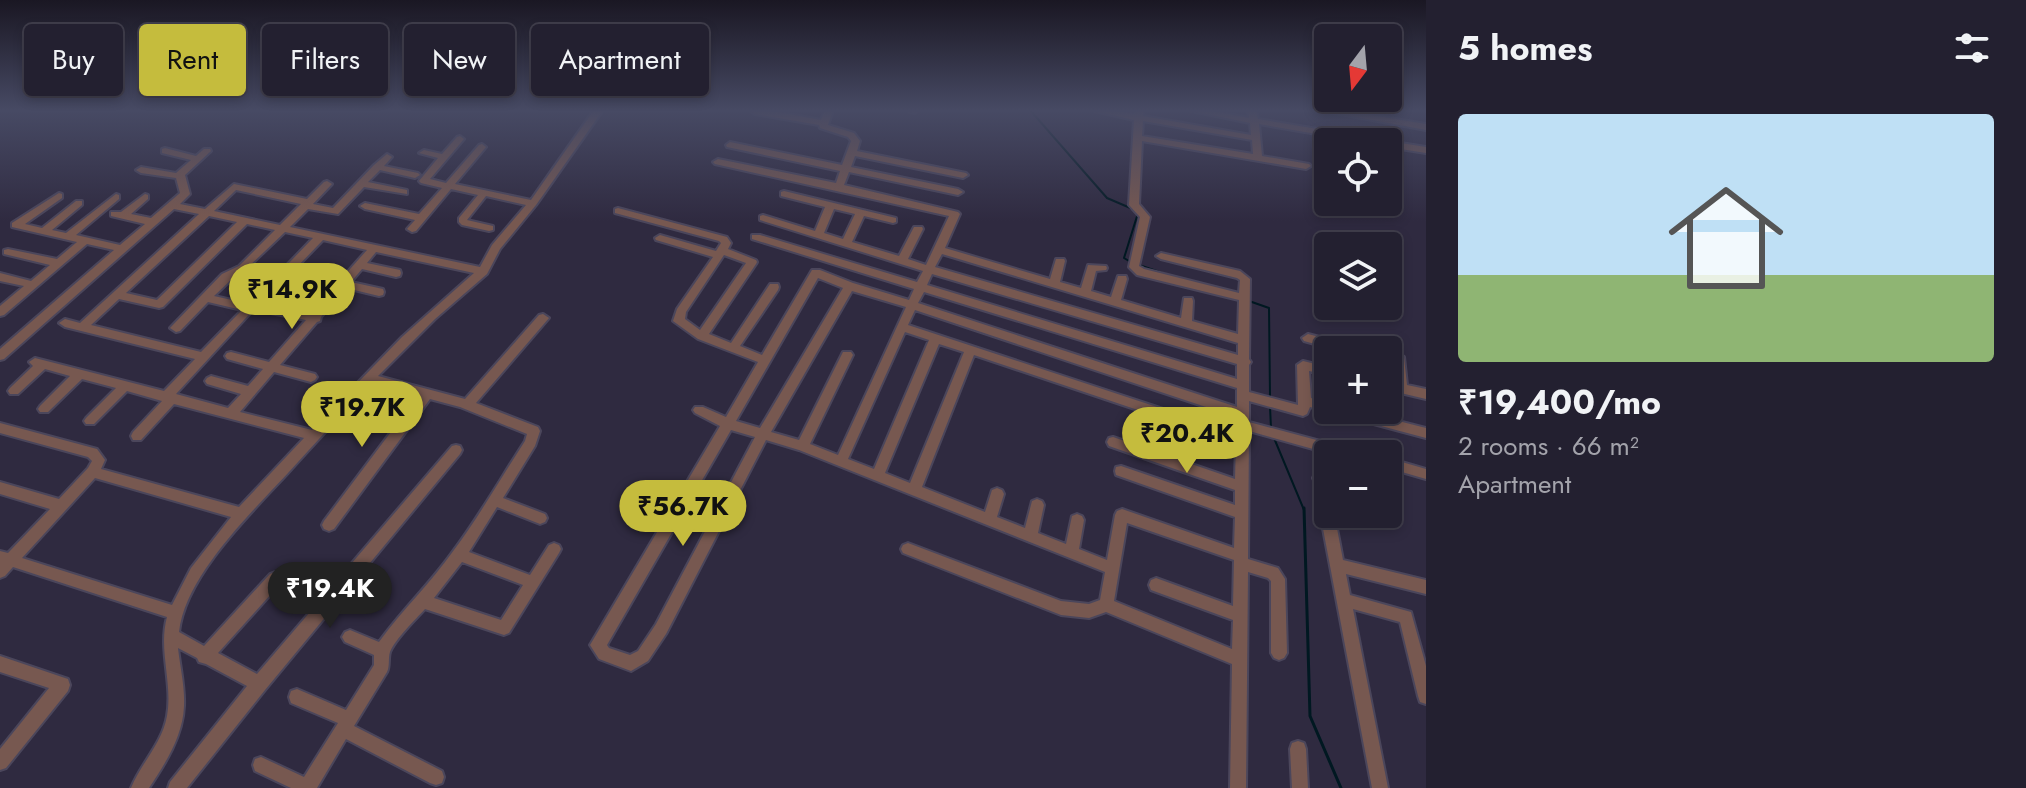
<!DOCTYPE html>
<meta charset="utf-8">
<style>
:root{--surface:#232030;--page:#2b2838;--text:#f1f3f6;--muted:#a3a3ab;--line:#403e4c;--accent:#c5bc3d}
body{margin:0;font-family:Jost,sans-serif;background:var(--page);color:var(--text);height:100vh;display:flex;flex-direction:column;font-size:30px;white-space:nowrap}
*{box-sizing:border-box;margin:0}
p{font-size:26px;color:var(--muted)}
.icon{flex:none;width:44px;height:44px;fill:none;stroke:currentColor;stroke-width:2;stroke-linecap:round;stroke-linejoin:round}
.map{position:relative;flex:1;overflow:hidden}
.drawer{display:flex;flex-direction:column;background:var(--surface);width:600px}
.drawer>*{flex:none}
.guide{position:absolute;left:24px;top:24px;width:760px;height:72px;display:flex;gap:16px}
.needle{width:52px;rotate:196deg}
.buttons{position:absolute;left:1314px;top:24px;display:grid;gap:16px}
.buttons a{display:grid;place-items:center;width:88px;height:88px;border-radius:8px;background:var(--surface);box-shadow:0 4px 12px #0003,0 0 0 2px var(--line);font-size:40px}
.price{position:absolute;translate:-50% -68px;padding:0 18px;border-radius:28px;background:var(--accent);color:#111;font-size:26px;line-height:52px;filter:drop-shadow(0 2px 4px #0008)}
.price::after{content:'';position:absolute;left:50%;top:48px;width:24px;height:18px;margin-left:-12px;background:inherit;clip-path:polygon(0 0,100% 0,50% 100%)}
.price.current{background:#222;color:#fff}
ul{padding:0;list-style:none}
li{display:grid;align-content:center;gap:16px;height:424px;padding:0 32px}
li+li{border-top:2px solid var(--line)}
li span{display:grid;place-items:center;height:248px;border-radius:8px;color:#555}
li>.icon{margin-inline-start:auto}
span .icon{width:144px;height:144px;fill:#fffc;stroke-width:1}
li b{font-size:34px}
h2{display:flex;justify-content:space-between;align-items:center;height:96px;padding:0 32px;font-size:34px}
.chip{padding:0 28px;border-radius:8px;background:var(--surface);box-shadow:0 4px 12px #0003,0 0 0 2px var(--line);font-size:28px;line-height:72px}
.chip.current{background:var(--accent);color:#111}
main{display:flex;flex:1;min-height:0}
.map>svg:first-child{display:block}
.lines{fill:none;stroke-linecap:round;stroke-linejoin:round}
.stream-far1{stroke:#001821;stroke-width:2}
.stream{stroke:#001821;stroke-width:3}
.minor-casing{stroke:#4b465b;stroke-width:4}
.minor{fill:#775850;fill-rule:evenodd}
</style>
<main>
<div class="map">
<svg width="1426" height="788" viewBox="0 0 1426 788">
<rect width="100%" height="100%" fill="#2f2a40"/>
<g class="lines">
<path class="stream-far1" d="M1030,110L1107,198L1135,210
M1129,261L1124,258L1138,213
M1139,265L1171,276
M1249,301L1269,308L1270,396
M1270,407L1271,428
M1274,438L1304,510"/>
<path class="stream" d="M1304,508L1310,716L1341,788"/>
<defs>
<path id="minor" d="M594,110H603L536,205L500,249L487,274L435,319L378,376L465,399L539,315L543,314L549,318L476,403L538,427L540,431L535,446L503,498L545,514L547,518L545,522L540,524L497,507L469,552L530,575L549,545L554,543L559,545L561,549L559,553L509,633L504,635L425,609C415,620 396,638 390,652C388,658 390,666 387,672L354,726L442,771L444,777L442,783L436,785L430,783L346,739L317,788H291L255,771L253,765L255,759L261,757L304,777L338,723L291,703L289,697L291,691L297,689L346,710L374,665V655L345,642L342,637L345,632L350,630L379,642C402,610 431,583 454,550C480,515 501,478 525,441L527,434L460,407L430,399L334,529L329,531L324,529L322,525L324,521L418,396L371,383C343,413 315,443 288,473C251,513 185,576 179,632L204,646L270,574L275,572L280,574L282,579L280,584L218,653L257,674L452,446L456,445L460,446L462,450L460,454L265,690L187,788H168L170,782L247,686L206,664L199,662L197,658L178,648C180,667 185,687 184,706C183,736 165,764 149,788H131C141,763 162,744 167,716C173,683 158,650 167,617L13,567L5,576L0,578V551L8,553L50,509L0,494V482L59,499L88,468L92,461L88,457L0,433V423L97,449L105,460L101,469L239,507L304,438L174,404L141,440H133L131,436L133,432L162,401L127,391L94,424H86L84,421L86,418L116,388L82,379L48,412H40L38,409L40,406L70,376L45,369L18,394H10L8,391L10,388L33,366L29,362L35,358L164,391L195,359L65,327L59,323L65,319L80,323L199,214L174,209L4,359L0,360V349L114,250L87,244L4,315L0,316V306L24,286L0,281V273L31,281L50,265L4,254V250L8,249L57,259L77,242L12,227V223L59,193L62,194V198L25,224L42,228L76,201H82V205L52,230L66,233L116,194L119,195V199L76,235L120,245L145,224L111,216V212H121L145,194L148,195V199L131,214L151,218L180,193L176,178L141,173L136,170L141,167L176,173L191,160L162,153V149L165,148L196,156L204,149H210L211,151L185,175L190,194L180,204L205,209L234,184L307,199L324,182L327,181L332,184L313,204L333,208L374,165L387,154L392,157L384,166L418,173L420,175L415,178L380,170L368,182L407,190V194L364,187L338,214L308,209L290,227L480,267L492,245L526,205L486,196L467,220L493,226V230L489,231L462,225L459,222V218L478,195L451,189L416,231L412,232L407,229L415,220L365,209L360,206L365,203L419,214L442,188L421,183L419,181L438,158L419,153L424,150L442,154L457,137L460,136L464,139L430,179L446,183L479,145L482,144L486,147L455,184L531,200ZM236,190L301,204L280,225L214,211ZM209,216L237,222L157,300L126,293ZM247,224L275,230L239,266L222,274L170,328L176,332L180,331L208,302L242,310L201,352L91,325L119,299L159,308L163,307ZM285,232L313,238L288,264L287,266L288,268H296L323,240L367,250L335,286L297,279L293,280L292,283L293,286L330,292L312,313L275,306L271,307L270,310L271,313L306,320L269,362L231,352L227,353L225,356L227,359L263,369L248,386L211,376L207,378L205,381L207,384L241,394L228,408L176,394L255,308L250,304L214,296L234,277L288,291L292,290L293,287L292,284L243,272ZM376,252L474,273L402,337L312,430L240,412L274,372L311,382L315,380L317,377L315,374L280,365L317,322L320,321L321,317L346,288L379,296L383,295L384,292L383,289L351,282L362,269L396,277L400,276L401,273L400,270L367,263ZM95,478L231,517L191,568L172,605L22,558ZM462,562L523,585L501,620L434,598Z
M766,110L821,120L825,110H833L828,125L854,133L860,141L857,151L966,173L968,175L963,178L855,156L851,167L958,189L963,192L958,195L849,172L844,185L958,212L960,214L945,248L1050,279L1056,259H1064L1065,261L1060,282L1081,288L1088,265L1106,266L1107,268L1106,270L1096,271L1091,291L1111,297L1118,276H1126L1127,279L1121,300L1181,318L1184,298H1192L1193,301L1192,321L1238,334L1239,300L1137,275L1129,267L1140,217L1129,205L1134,120L1090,110H1111L1134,114L1135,110H1143V116L1251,135L1250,123L1187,110H1207L1249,118L1248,110H1256L1258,119L1382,140L1383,142H1363L1259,124L1262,156L1309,164L1311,166L1306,169L1142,141L1139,204L1150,217L1139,266L1144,269L1239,293L1240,280L1237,278L1161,259L1156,256L1161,253L1240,271L1250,279L1249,359L1251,362L1249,365V392L1298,405L1297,365L1303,361L1328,367V375L1309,371L1311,398L1328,403V410H1355L1426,428V438L1310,407L1307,414L1303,416L1249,401V422L1350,449L1355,450L1356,454H1331L1249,431L1248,559L1278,568L1285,579L1287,653L1284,658L1279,660L1274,658L1271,653V581L1268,578L1248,572L1246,788H1230L1232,664L1106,612L1089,618L1061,615L903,553L901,549L903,545L908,543L1061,601L1089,604L1100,600L1105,572L799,450L766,440L666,634L648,661L631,671L599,659L590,645L593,640L720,426L695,413L693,410L695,407H703L726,417L758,362L698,339L673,321L677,309L713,257L656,240L655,238L660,235L716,251L721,243L719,241L615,213V209L618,208L727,237L731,243L728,249L756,260L757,262L756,264L709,334L731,343L770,284H778L779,287L778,290L740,346L762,355L812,270H820L853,283L909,300L914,289L752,239V235H760L917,282L923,271L760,220V216L763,215L815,231L825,207L781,196V192L784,191L896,218V222L893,223L864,216L852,242L899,256L914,227H922L923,229L908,259L926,265L949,216L715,164L713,162L718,159L836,183L840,171L727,147L726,145L730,142L842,165L851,141L848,137L820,128L819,125L755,114L751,111ZM1143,121L1252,140L1253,154L1142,136ZM834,209L855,214L843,239L824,233ZM942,254L1238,343V355L935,267ZM724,255L746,263L700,330L685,319L686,312ZM932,274L1237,364V379L927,285ZM818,278L843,288L760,428L736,421ZM852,291L906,307L838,455L810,444L853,355L851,352H843L799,440L771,432ZM924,292L1237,388V407L918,303ZM915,310L1236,417V433L908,325ZM905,332L929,340L874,469L848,459ZM939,344L964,352L910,483L885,473ZM974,355L1236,443L1235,479L1113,437L1109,438L1107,442L1109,446L1235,490V505L1121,466L1116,467L1115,471L1116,475L1235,517L1234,548L1122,509L1117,511L1115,515L1107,560L1079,549L1084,520L1082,516L1077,514L1072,516L1066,544L1038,533L1044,505L1042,501L1037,499L1032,501L1025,528L997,517L1004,494L1002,490L997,488L992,490L985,512L922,487ZM731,430L755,437L656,624L638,651L630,655L609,648L607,645ZM1127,523L1234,560L1233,606L1156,578L1151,580L1149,585L1151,590L1233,620L1232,649L1114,601Z
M904,110H919L915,113Z
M1319,110H1340L1426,124V130Z
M1388,141L1426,147V153L1388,147V142H1385Z
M1308,334L1346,344L1348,338H1356L1357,350H1336L1304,341L1302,338Z
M1398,353L1404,357L1407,385L1426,389V399L1388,390V380L1394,382L1392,357Z
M1388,458L1426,469V479L1388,468Z
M1320,472L1328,474V486L1315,482L1313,478L1315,474Z
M1328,512V514H1333L1335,518L1343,560L1426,580V594L1346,574L1350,595L1411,612L1426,666V704L1420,702L1418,696L1400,622L1353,609L1388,788H1372L1321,518L1323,514Z
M0,656L62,677L68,679L70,685L68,691L6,768L0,770V749L49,688L0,672Z
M1298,741L1304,743L1306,749L1308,788H1292L1290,749L1292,743Z"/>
</defs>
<use href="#minor" class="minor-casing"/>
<use href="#minor" class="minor"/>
</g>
<linearGradient id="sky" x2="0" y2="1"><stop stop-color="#1a1723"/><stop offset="0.5" stop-color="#474a64"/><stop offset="1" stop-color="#474a64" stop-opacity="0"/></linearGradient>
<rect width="1426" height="221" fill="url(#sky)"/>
</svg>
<div class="buttons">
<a><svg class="needle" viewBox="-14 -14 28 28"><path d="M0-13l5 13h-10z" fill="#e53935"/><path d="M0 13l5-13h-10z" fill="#a3a3ab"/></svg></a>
<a><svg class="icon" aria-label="locate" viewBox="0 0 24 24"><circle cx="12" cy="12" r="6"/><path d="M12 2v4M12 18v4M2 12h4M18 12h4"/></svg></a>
<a><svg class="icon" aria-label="layers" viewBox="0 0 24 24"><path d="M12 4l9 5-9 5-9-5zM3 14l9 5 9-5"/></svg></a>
<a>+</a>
<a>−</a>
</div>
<b class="price" style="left:292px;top:331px">₹14.9K</b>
<b class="price" style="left:362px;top:449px">₹19.7K</b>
<b class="price" style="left:1187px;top:475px">₹20.4K</b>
<b class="price" style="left:683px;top:548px">₹56.7K</b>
<b class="price current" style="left:330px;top:630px">₹19.4K</b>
<div class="guide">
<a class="chip">Buy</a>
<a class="chip current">Rent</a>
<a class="chip">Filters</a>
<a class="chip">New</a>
<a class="chip">Apartment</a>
</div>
</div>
<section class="drawer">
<h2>5 homes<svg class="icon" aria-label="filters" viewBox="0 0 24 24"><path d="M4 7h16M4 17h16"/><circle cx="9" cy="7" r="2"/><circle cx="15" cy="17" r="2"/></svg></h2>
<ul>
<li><span style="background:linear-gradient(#bfe0f5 65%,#8fb573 0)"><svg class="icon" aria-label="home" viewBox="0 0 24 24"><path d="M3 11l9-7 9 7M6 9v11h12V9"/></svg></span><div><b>₹19,400/mo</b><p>2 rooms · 66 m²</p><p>Apartment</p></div></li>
</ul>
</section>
</main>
